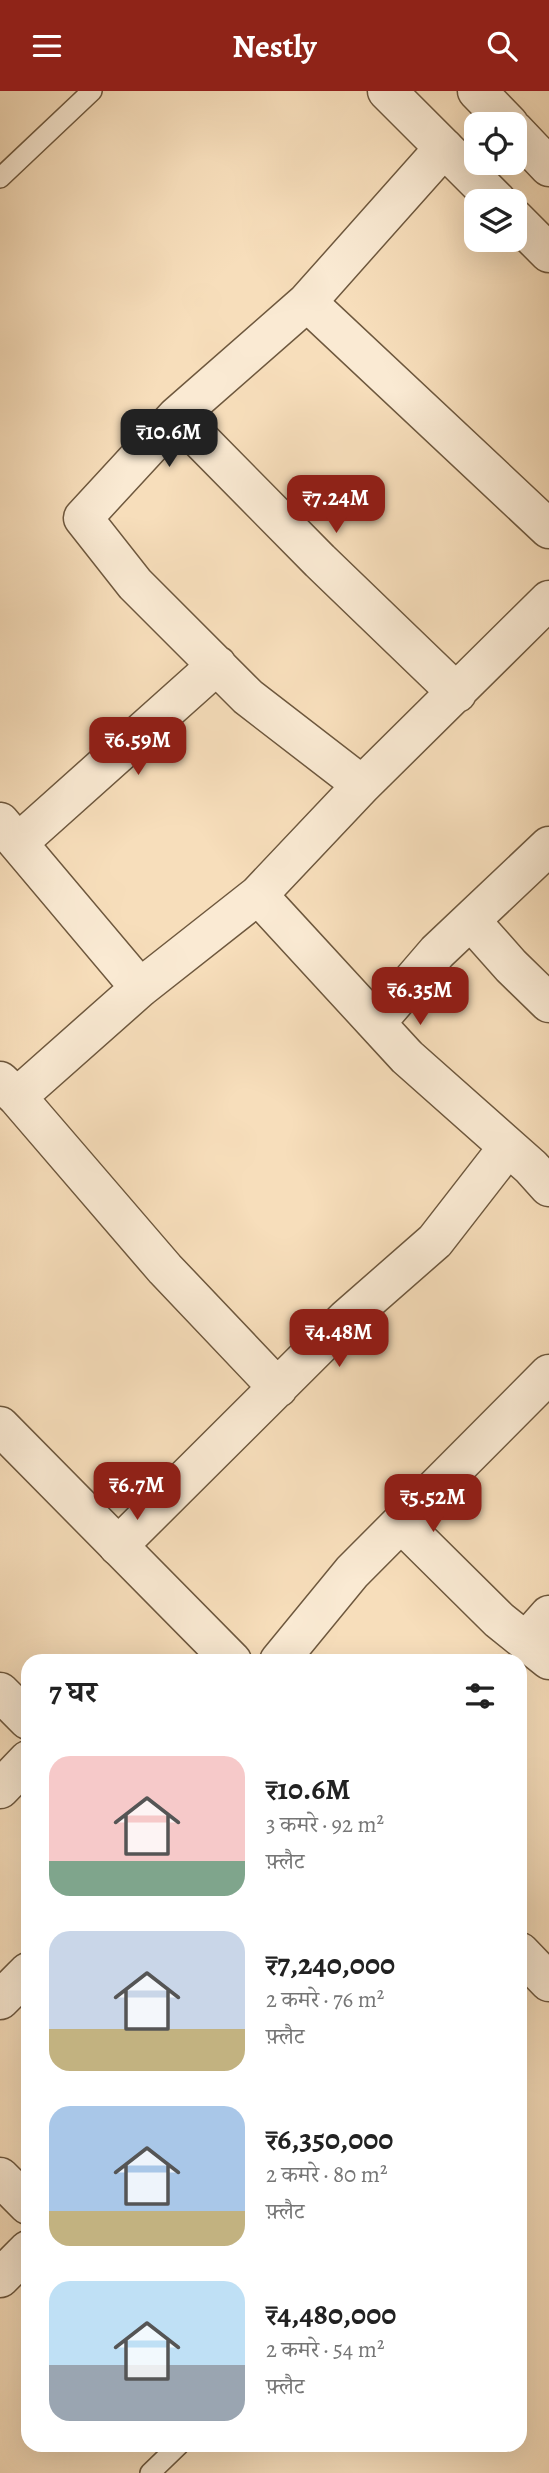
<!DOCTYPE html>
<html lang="hi">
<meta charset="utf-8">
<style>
:root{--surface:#fff;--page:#f2f2f2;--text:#222;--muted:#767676;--accent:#8f2418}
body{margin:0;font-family:Alegreya,"Noto Serif Devanagari",serif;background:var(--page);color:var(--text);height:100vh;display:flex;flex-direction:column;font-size:26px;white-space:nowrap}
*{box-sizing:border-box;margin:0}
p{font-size:23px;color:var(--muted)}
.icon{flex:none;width:38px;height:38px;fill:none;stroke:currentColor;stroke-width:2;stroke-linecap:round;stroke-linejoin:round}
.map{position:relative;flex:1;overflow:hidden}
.sheet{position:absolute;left:21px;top:1563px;width:506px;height:798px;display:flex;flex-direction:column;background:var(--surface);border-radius:21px;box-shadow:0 7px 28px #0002}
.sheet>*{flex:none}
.fabs{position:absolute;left:464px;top:21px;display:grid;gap:14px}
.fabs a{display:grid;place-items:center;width:63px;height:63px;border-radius:14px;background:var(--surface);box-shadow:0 7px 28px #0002;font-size:35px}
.price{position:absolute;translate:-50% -60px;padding:0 16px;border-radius:14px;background:var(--accent);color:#fff;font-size:23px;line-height:46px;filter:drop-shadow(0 2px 4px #0008)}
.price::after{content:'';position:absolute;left:50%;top:42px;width:21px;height:16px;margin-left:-10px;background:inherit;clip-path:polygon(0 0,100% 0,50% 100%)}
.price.active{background:#222;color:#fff}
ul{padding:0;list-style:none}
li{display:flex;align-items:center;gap:21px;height:175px;padding:0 28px}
li span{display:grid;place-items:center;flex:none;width:196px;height:140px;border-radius:21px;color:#555}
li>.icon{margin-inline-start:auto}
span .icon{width:84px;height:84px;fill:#fffc;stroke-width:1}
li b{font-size:30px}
h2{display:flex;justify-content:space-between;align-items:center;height:84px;padding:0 28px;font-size:30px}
header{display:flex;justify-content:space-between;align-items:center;height:91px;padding:0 28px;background:var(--accent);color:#fff;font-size:32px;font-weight:700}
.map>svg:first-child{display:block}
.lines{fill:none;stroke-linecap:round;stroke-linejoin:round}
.service-casing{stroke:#6e583e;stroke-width:22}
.minor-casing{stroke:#6e583e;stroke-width:41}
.tertiary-casing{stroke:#6e583e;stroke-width:41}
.service{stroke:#faead3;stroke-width:19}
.minor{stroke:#faead3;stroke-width:38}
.tertiary{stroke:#faead3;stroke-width:38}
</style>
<header><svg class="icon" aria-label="menu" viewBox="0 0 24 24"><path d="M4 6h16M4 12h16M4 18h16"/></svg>Nestly<svg class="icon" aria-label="search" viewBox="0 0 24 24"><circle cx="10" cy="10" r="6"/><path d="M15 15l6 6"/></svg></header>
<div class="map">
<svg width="549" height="2382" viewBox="0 0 549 2382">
<rect width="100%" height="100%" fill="#f7debb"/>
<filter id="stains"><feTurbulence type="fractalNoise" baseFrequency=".00286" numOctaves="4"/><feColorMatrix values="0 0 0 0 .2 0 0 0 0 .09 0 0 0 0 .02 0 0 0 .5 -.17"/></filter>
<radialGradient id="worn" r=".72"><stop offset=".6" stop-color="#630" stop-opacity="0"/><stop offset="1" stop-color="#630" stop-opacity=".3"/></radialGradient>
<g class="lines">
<defs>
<path id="service" d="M0,87L92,0
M150,2382L179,2354"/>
<path id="minor" d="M307,211L549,438
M177,325L320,470L457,602
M362,694L248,606L135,493L83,427L177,325L307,211L444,57
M0,731L140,897
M18,752L217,574
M258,804L407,966L531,1076L549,1096
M471,830L511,875L549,912
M376,932L437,861L549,755
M0,990L17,1006L165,1178L278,1297
M17,1006L140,897L258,804L362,694L549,509
M401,1432L499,1529L549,1569
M118,1455L346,1228L435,1150L508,1056
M526,1550L549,1524
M279,1570L352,1481L549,1283
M0,1601L28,1629
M0,1698L28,1669
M0,1909L28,1881
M0,2086L28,2114"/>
<path id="tertiary" d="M387,0L497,110
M477,0L509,33
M514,39L549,76
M514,127L549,162
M0,1335L232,1570
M520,1861L549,1891
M0,2187L28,2159"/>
</defs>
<use href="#service" class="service-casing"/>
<use href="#minor" class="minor-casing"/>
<use href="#tertiary" class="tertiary-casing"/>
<use href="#service" class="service"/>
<use href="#minor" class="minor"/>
<use href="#tertiary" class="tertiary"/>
</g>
<rect width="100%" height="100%" filter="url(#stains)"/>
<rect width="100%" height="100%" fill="url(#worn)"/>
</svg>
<div class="fabs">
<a><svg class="icon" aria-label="locate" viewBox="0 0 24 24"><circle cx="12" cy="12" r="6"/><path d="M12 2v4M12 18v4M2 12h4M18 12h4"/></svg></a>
<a><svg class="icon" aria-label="layers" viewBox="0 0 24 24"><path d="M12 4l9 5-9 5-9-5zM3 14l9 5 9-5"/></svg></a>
</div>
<b class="price active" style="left:169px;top:378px">₹10.6M</b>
<b class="price" style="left:336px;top:444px">₹7.24M</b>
<b class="price" style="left:138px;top:686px">₹6.59M</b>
<b class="price" style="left:420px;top:936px">₹6.35M</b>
<b class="price" style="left:339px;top:1278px">₹4.48M</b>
<b class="price" style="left:137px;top:1431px">₹6.7M</b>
<b class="price" style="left:433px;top:1443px">₹5.52M</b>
<section class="sheet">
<h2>7 घर<svg class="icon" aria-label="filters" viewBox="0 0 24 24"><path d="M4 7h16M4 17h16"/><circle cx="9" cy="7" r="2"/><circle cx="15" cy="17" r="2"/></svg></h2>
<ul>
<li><span style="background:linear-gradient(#f6c9c9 75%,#7fa58c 0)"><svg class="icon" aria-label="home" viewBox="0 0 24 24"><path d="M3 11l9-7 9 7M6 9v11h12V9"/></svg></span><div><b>₹10.6M</b><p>3 कमरे · 92 m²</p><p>फ़्लैट</p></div></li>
<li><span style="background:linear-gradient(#c9d6e8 70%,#c2b280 0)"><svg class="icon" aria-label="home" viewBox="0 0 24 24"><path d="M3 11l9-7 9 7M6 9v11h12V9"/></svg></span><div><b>₹7,240,000</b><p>2 कमरे · 76 m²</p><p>फ़्लैट</p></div></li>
<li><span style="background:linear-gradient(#a9c7e8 75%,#c2b280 0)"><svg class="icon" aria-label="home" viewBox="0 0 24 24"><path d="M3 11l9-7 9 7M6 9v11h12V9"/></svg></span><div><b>₹6,350,000</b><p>2 कमरे · 80 m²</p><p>फ़्लैट</p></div></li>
<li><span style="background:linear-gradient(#bfe0f5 60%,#9aa5b1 0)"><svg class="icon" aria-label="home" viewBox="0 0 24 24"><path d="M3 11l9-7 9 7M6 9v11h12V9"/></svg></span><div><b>₹4,480,000</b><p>2 कमरे · 54 m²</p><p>फ़्लैट</p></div></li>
</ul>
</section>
</div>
